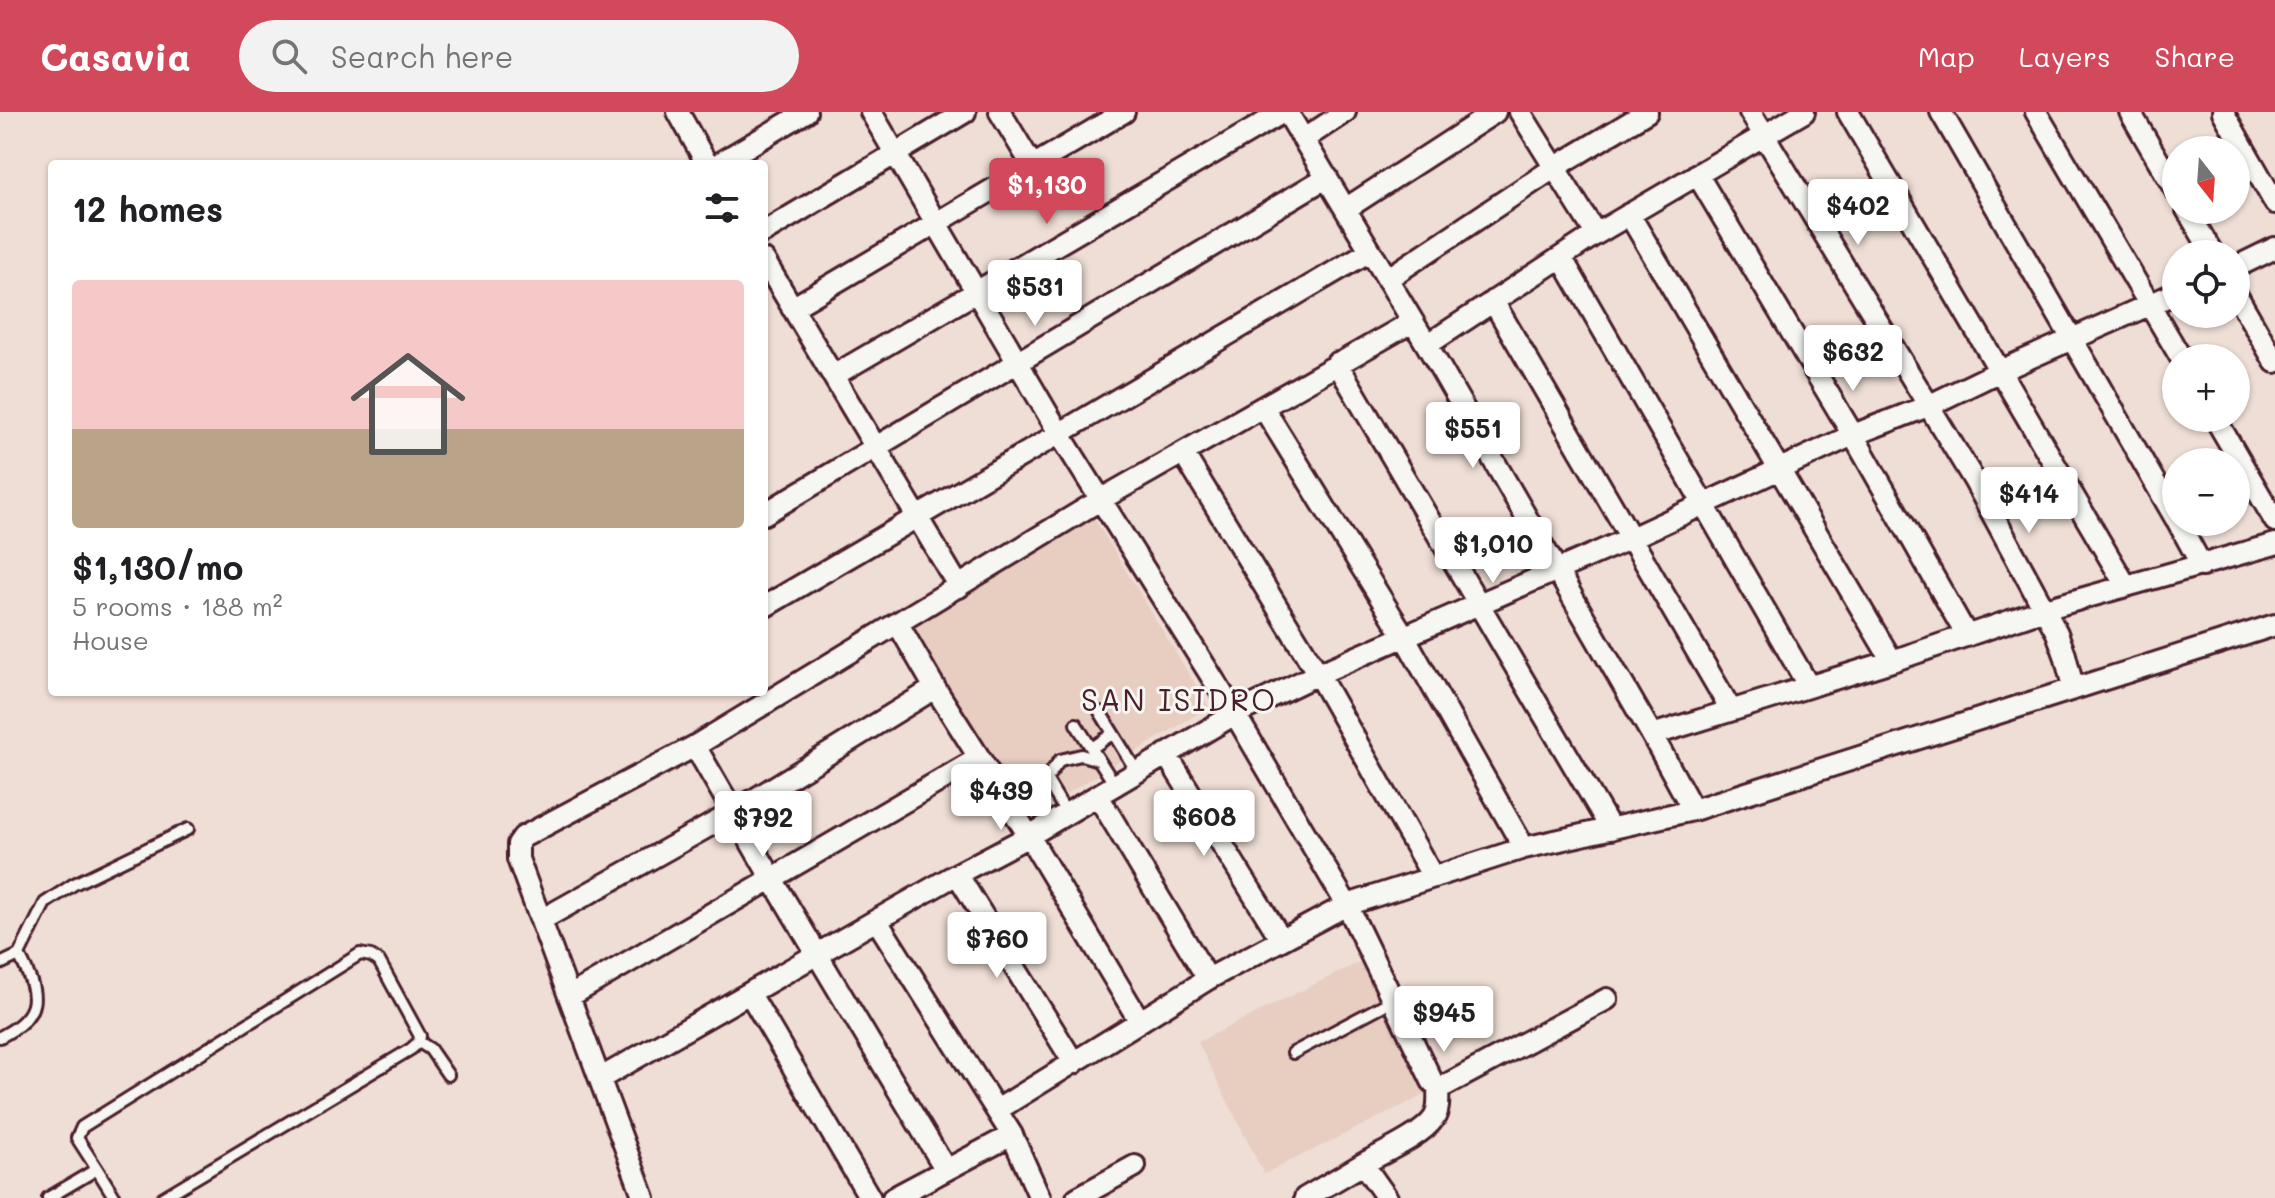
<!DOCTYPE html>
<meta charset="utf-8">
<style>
:root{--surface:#fff;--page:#f2f2f2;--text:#202124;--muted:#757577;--line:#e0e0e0;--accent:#d1495b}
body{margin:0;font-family:Mali,sans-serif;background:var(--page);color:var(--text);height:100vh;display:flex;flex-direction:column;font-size:30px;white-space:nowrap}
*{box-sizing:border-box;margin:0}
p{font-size:26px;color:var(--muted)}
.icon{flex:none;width:44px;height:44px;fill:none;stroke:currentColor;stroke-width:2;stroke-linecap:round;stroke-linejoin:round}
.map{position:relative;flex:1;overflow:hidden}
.details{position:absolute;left:48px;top:48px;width:720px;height:536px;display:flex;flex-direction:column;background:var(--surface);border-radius:8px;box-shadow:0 2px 6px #0004}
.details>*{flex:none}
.needle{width:52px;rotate:163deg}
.controls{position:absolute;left:2162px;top:24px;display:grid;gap:16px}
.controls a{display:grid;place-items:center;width:88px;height:88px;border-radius:50%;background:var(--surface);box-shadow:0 2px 6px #0004;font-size:40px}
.price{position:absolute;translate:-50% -68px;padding:0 18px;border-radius:8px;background:#fff;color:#222;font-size:26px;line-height:52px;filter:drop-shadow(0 2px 4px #0008)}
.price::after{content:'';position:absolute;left:50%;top:48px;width:24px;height:18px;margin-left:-12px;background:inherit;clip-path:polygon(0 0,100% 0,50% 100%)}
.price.selected{background:var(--accent);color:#fff}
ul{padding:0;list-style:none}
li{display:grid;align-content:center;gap:16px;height:424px;padding:0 24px}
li+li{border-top:2px solid var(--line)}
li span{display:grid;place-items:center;height:248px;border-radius:8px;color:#555}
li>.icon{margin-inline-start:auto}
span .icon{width:144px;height:144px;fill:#fffc;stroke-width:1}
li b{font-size:34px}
h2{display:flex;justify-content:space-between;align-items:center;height:96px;padding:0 24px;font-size:34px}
header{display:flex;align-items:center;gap:48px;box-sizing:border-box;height:112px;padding:0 40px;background:var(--accent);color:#fff}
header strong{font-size:38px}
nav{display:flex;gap:44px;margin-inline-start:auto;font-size:28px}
.search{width:560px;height:72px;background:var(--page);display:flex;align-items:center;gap:20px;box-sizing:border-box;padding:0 28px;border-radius:44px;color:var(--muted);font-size:30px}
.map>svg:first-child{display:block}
.built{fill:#e8cdc1}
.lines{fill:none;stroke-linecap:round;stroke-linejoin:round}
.service-casing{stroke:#4a1f2b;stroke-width:16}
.minor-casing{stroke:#4a1f2b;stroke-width:26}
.service{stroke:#f6f6f2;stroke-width:10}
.minor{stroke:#f6f6f2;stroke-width:20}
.labels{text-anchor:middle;stroke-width:6;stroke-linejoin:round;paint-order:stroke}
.quarter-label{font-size:30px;letter-spacing:2px;fill:#4a1f2b;stroke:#f6f6f2}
</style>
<header>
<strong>Casavia</strong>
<div class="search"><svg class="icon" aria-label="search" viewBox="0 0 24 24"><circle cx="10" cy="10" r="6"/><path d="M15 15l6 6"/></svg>Search here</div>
<nav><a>Map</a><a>Layers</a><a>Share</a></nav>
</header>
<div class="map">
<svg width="2275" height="1086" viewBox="0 0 2275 1086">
<rect width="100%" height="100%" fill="#eeded5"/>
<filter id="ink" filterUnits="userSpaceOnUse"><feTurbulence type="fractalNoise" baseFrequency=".0125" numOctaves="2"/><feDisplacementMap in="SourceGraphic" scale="16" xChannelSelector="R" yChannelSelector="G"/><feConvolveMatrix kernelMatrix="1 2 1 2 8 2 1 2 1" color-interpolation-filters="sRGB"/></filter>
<g filter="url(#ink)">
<path class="built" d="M1092,403L1209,595L1025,707L908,514Z
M1370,845L1436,977L1264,1062L1198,930Z"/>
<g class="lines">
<defs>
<path id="service" d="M1100,600L1137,660
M1076,612L1115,673
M1092,636L1112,622
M1067,702L1046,667L1060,648L1081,643L1099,648
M0,852L19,843L45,791L74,772L188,717
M0,925C43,903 40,883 19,843
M419,930L430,937L448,963
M1293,941L1393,888
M97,1057L115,1086
M48,1086L97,1057L77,1026L82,1015L360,842L371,844L379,849L420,924L419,930
M162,1086L411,937L419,930"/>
<path id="minor" d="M678,0L707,52
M871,0L1059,321L1235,602L1347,793L1432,969L1438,975L1446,973L1607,887
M1000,0L1032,53
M1287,0L1427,233L1652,623L1693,698
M1520,0L1596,122
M1750,0L1974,368L2057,521L2065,543L2073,575
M1848,0L2126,474
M1941,0L2176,407
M2036,0L2181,246
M2130,0L2176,79
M2223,0L2275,91
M1304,27L1345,0
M718,52L806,0
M1697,62L1853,323L1967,524
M1347,96L1495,0
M2187,98L2213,142
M1629,102L1892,549
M764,120L965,0
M1561,145L1808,573
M764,148L959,475
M2236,155L2275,136
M1387,167L1554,56L1647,0
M2236,182L2275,250
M1493,189L1731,598
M792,196L1124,0
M1427,233L1596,122L1804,0
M1337,251L1611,717
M833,264L1283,0
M1263,295L1404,524L1524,736
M2215,306L2275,409
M1183,341L1318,562L1433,765
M764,402L1327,65
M2178,410L2202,454
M764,495L1370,139
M898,512L935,576L1029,724L1139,908
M1652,623L1892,549L2045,497L2275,432
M695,634L772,767L946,1058
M1166,642L1281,827
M1098,684L1208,867
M957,762L1074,951
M541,808L734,700L935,576
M877,809L1012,1023L1040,1086
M750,882L870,1086
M570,884L979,646
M601,966L957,762L1029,724L1235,602L1318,562L1631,426L1853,323L1928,294L2000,259L2176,181
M997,998L1208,867L1347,793L1524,736L1693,698L2275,513
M1363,1052C1382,1041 1422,1024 1434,1006C1440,997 1438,985 1438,975
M644,1086L518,747V732L523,725L695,634L1100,388L1412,210
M893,1086L1012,1023
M1077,1086L1135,1054
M1305,1086L1363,1052L1387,1086"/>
</defs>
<use href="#service" class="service-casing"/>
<use href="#minor" class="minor-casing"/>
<use href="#service" class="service"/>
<use href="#minor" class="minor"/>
</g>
</g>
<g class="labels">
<g class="quarter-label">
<text x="1179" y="599">SAN ISIDRO</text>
</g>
</g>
</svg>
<div class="controls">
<a><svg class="needle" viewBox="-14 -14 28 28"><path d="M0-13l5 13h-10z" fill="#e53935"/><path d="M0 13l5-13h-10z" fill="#757577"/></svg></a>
<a><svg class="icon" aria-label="locate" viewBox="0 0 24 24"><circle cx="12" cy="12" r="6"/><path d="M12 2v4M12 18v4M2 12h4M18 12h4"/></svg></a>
<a>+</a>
<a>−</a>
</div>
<b class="price selected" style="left:1047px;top:114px">$1,130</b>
<b class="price" style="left:1858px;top:135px">$402</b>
<b class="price" style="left:1035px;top:216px">$531</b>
<b class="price" style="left:1853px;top:281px">$632</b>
<b class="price" style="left:1473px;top:358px">$551</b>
<b class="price" style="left:2029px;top:423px">$414</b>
<b class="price" style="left:1493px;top:473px">$1,010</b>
<b class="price" style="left:1001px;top:720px">$439</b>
<b class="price" style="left:1204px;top:746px">$608</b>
<b class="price" style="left:763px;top:747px">$792</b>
<b class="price" style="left:997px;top:868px">$760</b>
<b class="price" style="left:1444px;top:942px">$945</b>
<section class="details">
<h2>12 homes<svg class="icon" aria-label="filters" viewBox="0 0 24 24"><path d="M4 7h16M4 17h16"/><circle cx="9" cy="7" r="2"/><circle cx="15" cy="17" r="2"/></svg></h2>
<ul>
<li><span style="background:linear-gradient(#f6c9c9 60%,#b9a48a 0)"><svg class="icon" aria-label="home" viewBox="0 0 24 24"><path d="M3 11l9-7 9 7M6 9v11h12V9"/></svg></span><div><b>$1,130/mo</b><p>5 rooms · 188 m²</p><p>House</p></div></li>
</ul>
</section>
</div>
